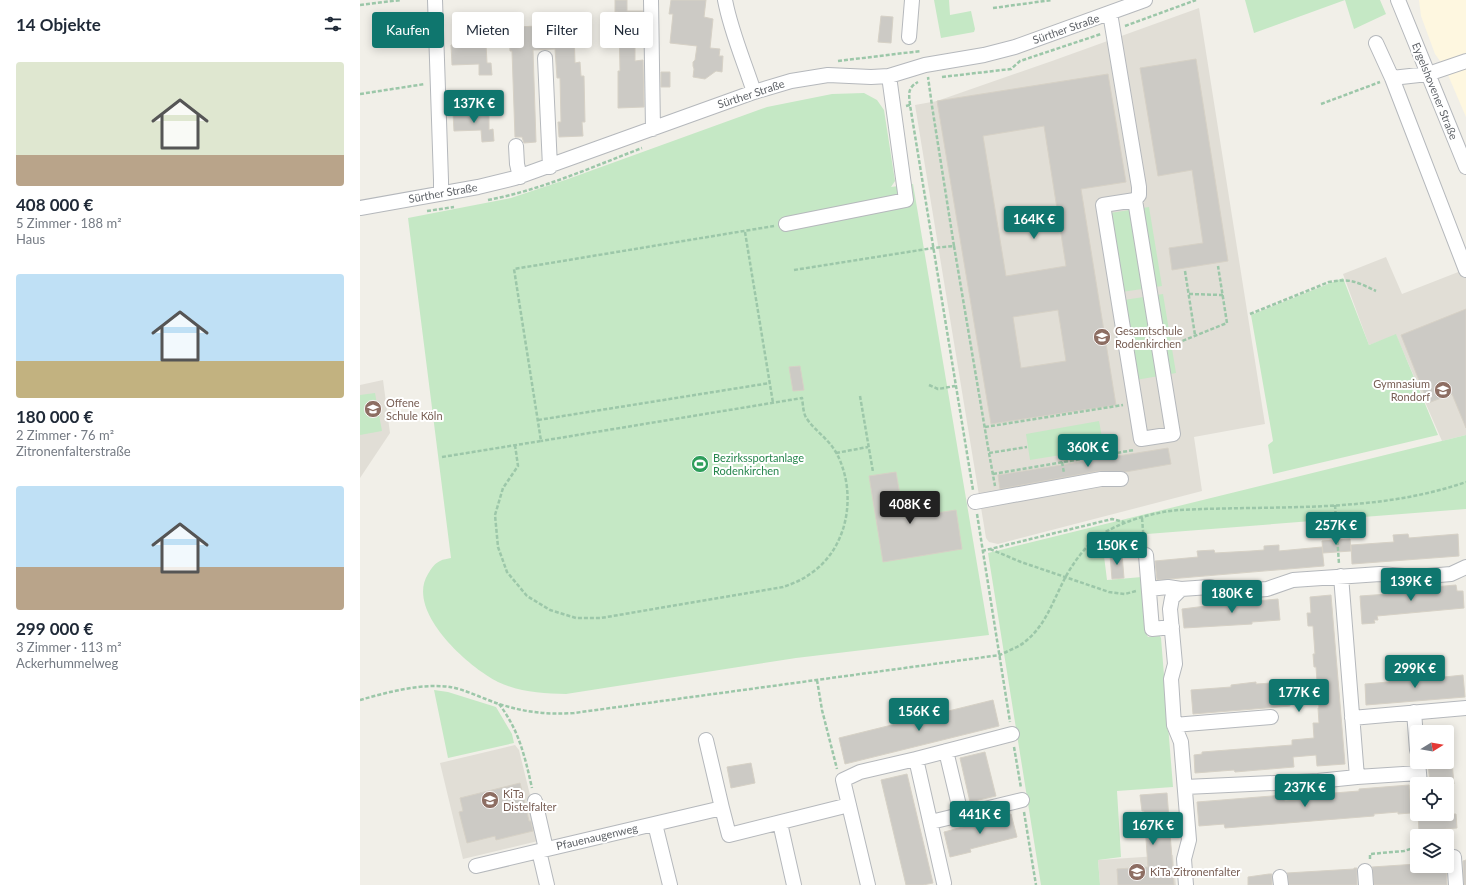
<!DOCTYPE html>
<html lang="de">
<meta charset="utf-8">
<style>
:root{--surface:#fff;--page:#f2f2f3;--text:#1f2937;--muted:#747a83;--accent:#0f766e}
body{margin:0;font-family:Lato,sans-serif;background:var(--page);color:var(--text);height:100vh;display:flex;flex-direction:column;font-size:15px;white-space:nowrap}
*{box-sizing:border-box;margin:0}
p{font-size:13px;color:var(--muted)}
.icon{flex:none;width:22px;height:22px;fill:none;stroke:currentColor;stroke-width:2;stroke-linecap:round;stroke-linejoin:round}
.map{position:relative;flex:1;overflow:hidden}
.details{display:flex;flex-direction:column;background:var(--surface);width:360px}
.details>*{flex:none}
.banner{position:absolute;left:12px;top:12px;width:380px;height:36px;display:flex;gap:8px}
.needle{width:26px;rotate:79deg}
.tools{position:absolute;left:1050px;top:725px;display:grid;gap:8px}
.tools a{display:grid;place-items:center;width:44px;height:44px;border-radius:4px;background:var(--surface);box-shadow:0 2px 10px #0003;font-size:20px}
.price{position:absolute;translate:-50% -34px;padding:0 9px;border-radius:4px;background:var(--accent);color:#fff;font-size:13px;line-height:26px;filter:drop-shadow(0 1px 2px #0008)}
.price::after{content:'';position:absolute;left:50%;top:24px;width:12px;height:9px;margin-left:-6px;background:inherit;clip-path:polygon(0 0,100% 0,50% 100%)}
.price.active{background:#222;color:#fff}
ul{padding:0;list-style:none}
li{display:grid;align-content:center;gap:8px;height:212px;padding:0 16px}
li span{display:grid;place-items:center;height:124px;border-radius:4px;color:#555}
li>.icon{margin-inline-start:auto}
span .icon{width:72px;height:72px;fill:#fffc;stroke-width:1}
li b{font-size:17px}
h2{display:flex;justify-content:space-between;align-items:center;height:48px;padding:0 16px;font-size:17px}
.pill{padding:0 14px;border-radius:4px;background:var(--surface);box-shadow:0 2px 10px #0003;font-size:14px;line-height:36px}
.pill.active{background:var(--accent);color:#fff}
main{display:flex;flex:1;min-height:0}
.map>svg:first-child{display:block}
.commercial{fill:#fef7e0}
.education{fill:#e1ded6}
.green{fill:#c5e8c5}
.building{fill:#cccac5;stroke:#d6d1c6;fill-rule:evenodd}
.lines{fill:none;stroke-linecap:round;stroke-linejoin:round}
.minor-casing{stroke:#b5b8bc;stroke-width:16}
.path{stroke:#9cc7a9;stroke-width:2.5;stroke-dasharray:4 2;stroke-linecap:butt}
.minor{stroke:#fff;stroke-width:14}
.labels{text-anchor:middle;stroke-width:4;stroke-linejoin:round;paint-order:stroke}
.street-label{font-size:11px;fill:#5f6368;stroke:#fff}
.education-label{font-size:11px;fill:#785e54;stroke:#fff;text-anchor:start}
.leisure-label{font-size:11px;fill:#27864d;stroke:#fff;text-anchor:start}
</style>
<main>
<section class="details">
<h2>14 Objekte<svg class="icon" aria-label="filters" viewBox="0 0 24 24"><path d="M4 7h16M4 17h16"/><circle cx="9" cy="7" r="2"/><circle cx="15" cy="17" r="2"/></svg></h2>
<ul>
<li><span style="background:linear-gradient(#dfe7d0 75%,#b9a48a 0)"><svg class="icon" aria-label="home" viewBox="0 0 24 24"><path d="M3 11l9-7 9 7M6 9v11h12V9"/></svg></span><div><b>408 000 €</b><p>5 Zimmer · 188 m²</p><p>Haus</p></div></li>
<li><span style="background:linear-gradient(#bfe0f5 70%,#c2b280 0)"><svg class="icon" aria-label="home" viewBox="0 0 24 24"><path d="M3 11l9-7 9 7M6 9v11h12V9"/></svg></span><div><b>180 000 €</b><p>2 Zimmer · 76 m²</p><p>Zitronenfalterstraße</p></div></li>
<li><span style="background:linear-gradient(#bfe0f5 65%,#b9a48a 0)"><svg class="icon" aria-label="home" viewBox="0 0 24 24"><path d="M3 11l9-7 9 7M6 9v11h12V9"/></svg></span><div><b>299 000 €</b><p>3 Zimmer · 113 m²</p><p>Ackerhummelweg</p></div></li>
</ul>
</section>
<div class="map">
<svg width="1106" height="885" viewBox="0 0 1106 885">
<rect width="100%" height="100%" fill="#f1efe8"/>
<path class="commercial" d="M1059,0H1106V117L1085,68L1075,54L1061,16Z"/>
<path class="education" d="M839,8L905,424L834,437L842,491L638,544L629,542L626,538L555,105L577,101L692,61Z
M1026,257L1042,294L1106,269V435L1082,441L1036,335L1009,345L983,274Z
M23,380L30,433L0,478V385Z
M155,745L159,750L180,836L178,841L103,859L80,763Z
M813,855L816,885H740L738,860Z"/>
<path class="green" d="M574,0H589L590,15L611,11L615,29L614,32L581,38Z
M885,0H1020L1026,14L994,29L985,0L894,33Z
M504,93L517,100L524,110L535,181L531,187L553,184L629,635L436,658L206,694C183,694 159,692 138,682C108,667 45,611 68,574C71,569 74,564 80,561C83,559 88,559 91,558L48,218L151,198L208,179L407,107L472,94Z
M789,207L802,286L762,292L750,213Z
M983,278L1009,345L1036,334L1078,435L913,474L908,445L913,441L891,315Z
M803,294L816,373L776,380L764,300Z
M15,393L22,431L0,435V395Z
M739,421L744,448L670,460L666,434Z
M1106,435V509L787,534L788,552L744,556L747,580L782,577L787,635L788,637L800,636L801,638L813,787L757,791L761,857L738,860L740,885H681L628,553Z
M74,690L88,692L136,707L152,734L154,743L88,758Z"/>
<path class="building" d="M255,0H267V11H283V39L275,40V61L283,60L284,107L258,108V71H260L259,26L258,12H255Z
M311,0H346L344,17L353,19L350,48L360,49L359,56H363L362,72L356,71L345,79L333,77L334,69L333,66V62L335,60L337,46L310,43L313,14H309Z
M177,15H191V29L200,28V31H214L215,63L220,62L221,76H224L225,122H222L223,136L199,137L198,122H201L200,78H197L195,49L173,50L176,142L164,143L162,137H155L152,51H150L149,33L156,32V27L178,26Z
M521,16L533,17L531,43L518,42Z
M126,44L127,63H131L132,75H119V64L92,65L91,45Z
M836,59L868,261L812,270L809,248L843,243L832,170L798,176L780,68Z
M301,72H310V87H301Z
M748,74L766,182L721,189L756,405L631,424L577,101ZM684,126L706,266L646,276L623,136ZM698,310L706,361L661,368L653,317Z
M129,112V130L133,129L134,141L122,142L121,130L94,131L93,113Z
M1106,309V428L1092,394L1068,403L1041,335Z
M440,366L444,390L433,391L429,367Z
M808,448L811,464L765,472L739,471L640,489L638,475Z
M536,472L544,518L596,510L602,549L523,562L509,476Z
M1048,534L1049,538L1098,534L1099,556L992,564L991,545L1034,542L1033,535Z
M990,539L991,551L963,553L962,541Z
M919,545V551L962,547L964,566L797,580L795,561L838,557L837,551L854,550L855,553L891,551L904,550V546Z
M762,554L764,578L752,579L750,555Z
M1096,585L1097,591H1103L1104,608L1017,616L1018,620H1014L1015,623L1002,624L1000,596L1028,594V591Z
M971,595L985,764L957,766L956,755L933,757L934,767L875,772L874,770L835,773L834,755L842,754V752L932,745V740L954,738L953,723H959L958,708H959L956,667H954L953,654H955L953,626H948L947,613H951L950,597Z
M918,599L920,620L892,622V624L824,628L822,609L862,604Z
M1075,672V678L1103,675L1105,697L1006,705L1005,684L1029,682L1028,679L1035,678V675Z
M896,682V684L928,682L930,706L833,714L831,690L871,687V685Z
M633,700L639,726L485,764L479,738Z
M625,752L636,796L610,802L600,758Z
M1068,762H1092L1094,784H1070Z
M391,763L395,783L371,788L367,767Z
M547,774L573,883L563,885H546L521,780Z
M160,783L169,821H171L173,831L136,840L135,836L107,843L99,812L103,811L100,798Z
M1049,785L1051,813L1038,814V812L1014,814V816L865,828L864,824L839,826L837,802L924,795L925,801L950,799L949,793L974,791V793L999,791V789Z
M807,793L814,885H758L757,869L788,867L784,811H782L780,795Z
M651,814L657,837L610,849L611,852L590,857L584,832Z
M1058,814H1096L1097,828L1059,831Z
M1106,860V885H1104L1103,861Z
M1057,864V866H1086L1087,885H1014L1012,867Z
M994,868H997V885H929L927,873L994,869Z
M909,874H912V885H888V877Z"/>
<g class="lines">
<defs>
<path id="minor" d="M75,0L81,180V193
M291,0L293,129
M365,0C371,32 384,61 394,92
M1038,0L1106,167
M750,13L779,187V195L775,200L813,434L781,439L743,205L775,200
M549,37L552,0
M1016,43L1032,78L1106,270
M185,58L190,167
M1032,78L1068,74L1106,61
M156,146L157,164L160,177
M0,208L118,187L155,178L394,92L431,81L468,75L511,77L529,76L565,65L624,55L655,47L785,0
M426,224L546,200L529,76
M615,502L741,479H761
M786,555L792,629L812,627
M789,589L808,587L821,589
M1054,712L1057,750
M992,718L1106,708
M814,725L911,717
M346,740L362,808
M586,751L601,814
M556,759L652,734
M1058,762L1060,784
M997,777L1059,773
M825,787L958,781L997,777L981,576
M175,801L186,849
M571,822L662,800
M420,823L434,885
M295,824L310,885
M179,851L362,808L369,835L489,805
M1094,857L1096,885
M116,866L179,851L187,885
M1005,871L1006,885
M920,877L921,885
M508,885L483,780L500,772L556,759L584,883
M826,885L824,859L829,840L821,742L814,725L811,679L815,664L810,609L812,598L821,589L850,587L870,592L907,589L933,580L1020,574L1056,577L1091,574L1106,567"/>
</defs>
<use href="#minor" class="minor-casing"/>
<path class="path" d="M0,5L41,0
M633,8L692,0
M765,26L836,0
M478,61L561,51
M582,77L651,69L660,61L741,34
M0,94L65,84
M961,104L1020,82
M550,105C549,94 547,88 558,82
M546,106L550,105L613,490
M128,200C181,190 232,167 282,148
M67,211L94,207
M385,232L413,403
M594,246L629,453L667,447
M434,270L573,248L594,246L572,106L568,77
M825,271L835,335
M829,294L863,295
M890,314L969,282C991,278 997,282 1016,291
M811,344L817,343L867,323L858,266
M569,385L578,389L595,386
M500,396L513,472
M178,420L410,383
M625,427L763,405
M155,445L158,466L143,488L135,515L138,547L147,572L167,596L190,610L216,618H241L423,587C432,584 442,580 450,574C489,548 497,493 477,454C468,438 456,432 447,419C443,414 443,404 442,398L181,441
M476,453L508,447
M629,453L635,486
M82,457L181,441L154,269L414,226
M702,462L704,473
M633,474L774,450
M975,505L979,564
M617,514L650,722
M782,518L784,543
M630,549L661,562L749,592L765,594L776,591
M622,551L752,519L764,522
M457,680L462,710L477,769
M0,700C28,692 62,683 90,687C104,689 124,699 139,704C165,712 186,715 214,713L640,655C649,650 660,647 667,640C686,624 693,601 704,580C711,566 725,546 738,537C758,522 794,512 819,510C914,505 1014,514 1106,482
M139,704C159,730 165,757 172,788
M654,747L661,788
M664,812L676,885
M1010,859V854L1044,851L1057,847"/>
<use href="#minor" class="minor"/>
</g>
<defs>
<symbol id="school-disc" viewBox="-11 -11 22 22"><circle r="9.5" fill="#8d6e63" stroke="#fff"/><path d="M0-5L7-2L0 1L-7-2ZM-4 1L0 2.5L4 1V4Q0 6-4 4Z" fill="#fff"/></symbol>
<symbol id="stadium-disc" viewBox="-11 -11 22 22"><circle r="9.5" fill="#2e9e5b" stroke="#fff"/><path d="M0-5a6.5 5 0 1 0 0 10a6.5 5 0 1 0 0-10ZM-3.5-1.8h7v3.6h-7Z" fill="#fff"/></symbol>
</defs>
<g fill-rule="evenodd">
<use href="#school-disc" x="732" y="327" width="20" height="20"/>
<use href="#school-disc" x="1073" y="380" width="20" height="20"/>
<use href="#school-disc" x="3" y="399" width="20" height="20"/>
<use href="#stadium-disc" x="330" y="454" width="20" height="20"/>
<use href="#school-disc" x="120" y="790" width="20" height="20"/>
<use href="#school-disc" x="767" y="862" width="20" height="20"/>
</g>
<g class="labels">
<g class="street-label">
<text transform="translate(706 29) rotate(-19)" y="4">Sürther Straße</text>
<text transform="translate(1075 91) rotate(68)" y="4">Eygelshovener Straße</text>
<text transform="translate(391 94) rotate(-18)" y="4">Sürther Straße</text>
<text transform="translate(83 193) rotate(-10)" y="4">Sürther Straße</text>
<text transform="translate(237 837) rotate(-13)" y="4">Pfauenaugenweg</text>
</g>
<g class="education-label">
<text x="755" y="335">Gesamtschule<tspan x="755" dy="13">Rodenkirchen</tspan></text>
<text x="1070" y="388" text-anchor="end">Gymnasium<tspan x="1070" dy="13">Rondorf</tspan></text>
<text x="26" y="407">Offene<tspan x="26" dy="13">Schule Köln</tspan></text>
<text x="143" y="798">KiTa<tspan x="143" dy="13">Distelfalter</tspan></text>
<text x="790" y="876">KiTa Zitronenfalter</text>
</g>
<g class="leisure-label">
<text x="353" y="462">Bezirkssportanlage<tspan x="353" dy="13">Rodenkirchen</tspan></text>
</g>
</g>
</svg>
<div class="tools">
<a><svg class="needle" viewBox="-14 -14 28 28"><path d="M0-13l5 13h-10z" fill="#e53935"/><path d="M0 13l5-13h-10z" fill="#747a83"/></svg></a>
<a><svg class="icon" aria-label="locate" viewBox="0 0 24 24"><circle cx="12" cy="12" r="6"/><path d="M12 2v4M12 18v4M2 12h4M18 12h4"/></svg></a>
<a><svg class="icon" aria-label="layers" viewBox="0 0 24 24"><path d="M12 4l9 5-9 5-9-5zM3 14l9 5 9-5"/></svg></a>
</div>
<b class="price" style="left:114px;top:124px">137K €</b>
<b class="price" style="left:674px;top:240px">164K €</b>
<b class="price" style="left:728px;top:468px">360K €</b>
<b class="price active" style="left:550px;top:525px">408K €</b>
<b class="price" style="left:976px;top:546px">257K €</b>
<b class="price" style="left:757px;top:566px">150K €</b>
<b class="price" style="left:1051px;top:602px">139K €</b>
<b class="price" style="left:872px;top:614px">180K €</b>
<b class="price" style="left:1055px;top:689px">299K €</b>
<b class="price" style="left:939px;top:713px">177K €</b>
<b class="price" style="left:559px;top:732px">156K €</b>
<b class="price" style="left:945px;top:808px">237K €</b>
<b class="price" style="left:620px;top:835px">441K €</b>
<b class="price" style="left:793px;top:846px">167K €</b>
<div class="banner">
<a class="pill active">Kaufen</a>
<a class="pill">Mieten</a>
<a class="pill">Filter</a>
<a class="pill">Neu</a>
</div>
</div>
</main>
